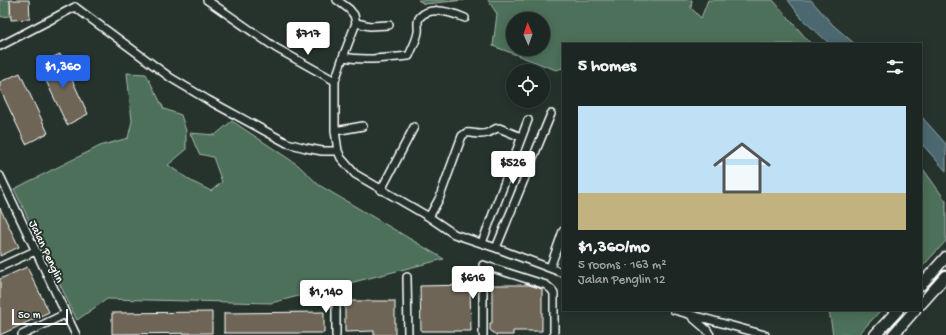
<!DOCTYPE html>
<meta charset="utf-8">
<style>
:root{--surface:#1c2622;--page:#29322f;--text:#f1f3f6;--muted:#a0a5a5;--line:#3a4340;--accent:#2563eb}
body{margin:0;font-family:"Gochi Hand",sans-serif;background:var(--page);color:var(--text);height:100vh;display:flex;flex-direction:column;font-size:15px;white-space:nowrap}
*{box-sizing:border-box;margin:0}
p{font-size:13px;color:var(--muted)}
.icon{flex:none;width:22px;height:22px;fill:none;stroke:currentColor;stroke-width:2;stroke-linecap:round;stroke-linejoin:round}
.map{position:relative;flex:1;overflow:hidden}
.details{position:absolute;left:562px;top:43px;width:360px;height:268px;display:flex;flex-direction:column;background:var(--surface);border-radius:0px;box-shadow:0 2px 10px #0003,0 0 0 1px var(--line)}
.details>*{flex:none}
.needle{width:26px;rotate:358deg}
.tools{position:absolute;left:506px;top:12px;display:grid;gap:8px}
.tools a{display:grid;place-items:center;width:44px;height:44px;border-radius:50%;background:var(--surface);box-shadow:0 2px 10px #0003,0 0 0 1px var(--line);font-size:20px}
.scale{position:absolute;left:12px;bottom:10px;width:56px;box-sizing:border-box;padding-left:4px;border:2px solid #fff;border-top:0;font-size:11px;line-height:14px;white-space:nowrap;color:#fff;-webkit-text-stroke:3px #26332d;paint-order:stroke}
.price{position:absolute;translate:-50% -34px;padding:0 9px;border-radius:4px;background:#fff;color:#222;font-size:13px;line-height:26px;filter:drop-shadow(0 1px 2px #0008)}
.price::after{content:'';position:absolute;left:50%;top:24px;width:12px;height:9px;margin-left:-6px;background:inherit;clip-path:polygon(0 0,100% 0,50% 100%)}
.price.selected{background:var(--accent);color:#fff}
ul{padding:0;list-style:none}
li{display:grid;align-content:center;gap:8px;height:212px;padding:0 16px}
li+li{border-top:1px solid var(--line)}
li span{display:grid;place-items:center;height:124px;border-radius:0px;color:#555}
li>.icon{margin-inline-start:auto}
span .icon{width:72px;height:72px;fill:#fffc;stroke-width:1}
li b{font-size:17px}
h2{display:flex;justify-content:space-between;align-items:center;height:48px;padding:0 16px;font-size:17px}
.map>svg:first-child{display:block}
.green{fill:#4e6f5a;stroke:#a6b7ac;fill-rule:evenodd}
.water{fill:#4c6771;stroke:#94a4aa}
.building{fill:#6e6557;stroke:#fff}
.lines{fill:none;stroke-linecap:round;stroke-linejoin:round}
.minor-casing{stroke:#fff;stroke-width:10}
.secondary-casing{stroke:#fff;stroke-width:13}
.minor{stroke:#26332d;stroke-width:7}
.secondary{stroke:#26332d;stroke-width:10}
.labels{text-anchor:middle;stroke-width:4;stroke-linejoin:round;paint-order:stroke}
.street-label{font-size:12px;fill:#fff;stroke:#26332d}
</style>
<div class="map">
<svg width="946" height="335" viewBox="0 0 946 335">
<rect width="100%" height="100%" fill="#26332d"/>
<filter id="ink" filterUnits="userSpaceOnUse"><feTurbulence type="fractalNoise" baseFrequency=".025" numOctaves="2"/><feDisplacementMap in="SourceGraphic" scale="8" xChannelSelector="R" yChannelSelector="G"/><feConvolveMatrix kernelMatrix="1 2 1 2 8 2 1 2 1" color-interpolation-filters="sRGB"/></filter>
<g filter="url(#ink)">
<path class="green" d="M0,0H10V16L0,17Z
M418,0H465L424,4Z
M488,0H692L691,8L701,18L708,0H773L811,44H563V68L556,70L493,46L497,14ZM513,19H543V49H513Z
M127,73L146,74L164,109L181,115L186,131V150L168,165L191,181L211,191L222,182L213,157L199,154L190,133L215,135L232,121L298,165L319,185L444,259L271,303L107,299L77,320L14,189L100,146L128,138L132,121Z
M921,166L946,201V241L921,268Z
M829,310H881L858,335H833Z"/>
<path class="water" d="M788,0H811L833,25L855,44H830L802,19Z
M921,116L946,144V171L921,143Z"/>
<path class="building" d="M10,0H29L30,19L11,20Z
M60,54L88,114L67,125L38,64Z
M20,73L48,133L26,144L0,89V82Z
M0,208L19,247L0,256Z
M27,267L49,312L0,335V279Z
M470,285L471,331H421L420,286Z
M492,285H529L542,289V331H513V335H496L490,330V323H492Z
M345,301H395V335H374V331L345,332Z
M212,312V333L112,334V313Z
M324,312V333H224V313Z"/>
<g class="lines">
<defs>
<path id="minor" d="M207,0L276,48L335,81V131L338,151
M75,7L171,78L208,100L287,143L306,148L322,151H338L341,158L355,174L429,217L454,234L496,248L563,273
M356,23L370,26L389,25
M0,46L75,7
M343,57C365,61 387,58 409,56C412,48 417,40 418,32C419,27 416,21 420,17C431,5 453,13 465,18
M335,81L343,57L356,23L354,15L349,9L337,0
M335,131L363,126
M0,176L76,335
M381,190L414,127
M429,217L439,199L462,136L466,133C473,132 480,136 487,133C492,132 494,128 499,128L521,137
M482,243L528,120
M496,248L551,114
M0,267L35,251
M550,268L563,231
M407,277L408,335
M336,294V335
M674,310L765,335
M692,317L707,330L710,335
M22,335L65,314
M483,335V265L546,285L552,290L554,294V335"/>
<path id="secondary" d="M921,285L946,257
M921,304L946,276
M875,335L898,310
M893,335L915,310"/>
</defs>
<use href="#minor" class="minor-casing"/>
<use href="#secondary" class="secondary-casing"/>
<use href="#minor" class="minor"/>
<use href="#secondary" class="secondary"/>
</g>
</g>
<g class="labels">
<g class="street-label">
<text transform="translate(47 251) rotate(65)" y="4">Jalan Penglin</text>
</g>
</g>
</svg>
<div class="tools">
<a><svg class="needle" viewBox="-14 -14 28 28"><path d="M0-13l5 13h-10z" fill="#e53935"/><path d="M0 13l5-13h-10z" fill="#a0a5a5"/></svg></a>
<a><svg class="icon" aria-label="locate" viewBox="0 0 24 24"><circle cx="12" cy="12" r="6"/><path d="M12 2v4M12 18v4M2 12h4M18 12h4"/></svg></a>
</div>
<div class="scale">50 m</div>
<b class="price" style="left:308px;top:56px">$717</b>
<b class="price selected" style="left:63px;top:89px">$1,360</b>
<b class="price" style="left:513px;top:185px">$526</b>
<b class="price" style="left:473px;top:300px">$616</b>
<b class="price" style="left:326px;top:314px">$1,140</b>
<section class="details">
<h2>5 homes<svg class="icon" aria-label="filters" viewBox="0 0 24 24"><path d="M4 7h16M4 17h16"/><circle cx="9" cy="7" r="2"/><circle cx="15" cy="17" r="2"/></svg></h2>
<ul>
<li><span style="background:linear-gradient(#bfe0f5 70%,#c2b280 0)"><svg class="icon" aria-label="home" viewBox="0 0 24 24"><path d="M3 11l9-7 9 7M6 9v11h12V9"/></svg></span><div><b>$1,360/mo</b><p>5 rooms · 163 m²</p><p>Jalan Penglin 12</p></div></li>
</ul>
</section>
</div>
